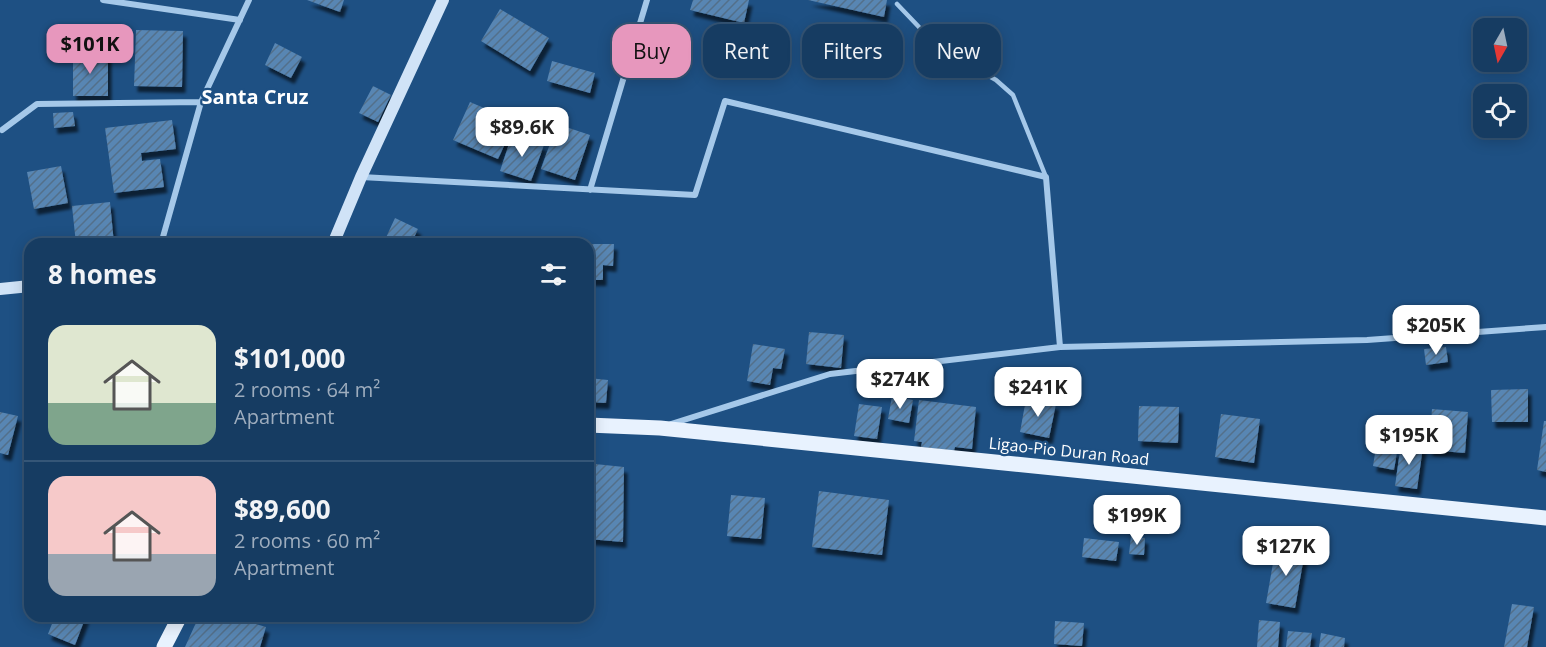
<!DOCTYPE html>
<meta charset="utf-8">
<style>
:root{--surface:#163c62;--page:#1f4368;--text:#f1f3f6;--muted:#9eadbe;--line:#355677;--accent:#e797bd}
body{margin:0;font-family:"Open Sans",sans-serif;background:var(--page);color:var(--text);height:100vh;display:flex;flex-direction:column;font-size:22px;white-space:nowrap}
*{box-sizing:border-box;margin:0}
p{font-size:20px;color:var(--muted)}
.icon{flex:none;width:33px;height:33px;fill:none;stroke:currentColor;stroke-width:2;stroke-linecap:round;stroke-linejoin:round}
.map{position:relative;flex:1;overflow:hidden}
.panel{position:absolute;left:24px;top:238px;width:570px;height:384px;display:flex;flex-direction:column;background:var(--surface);border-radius:18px;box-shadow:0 3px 15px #0003,0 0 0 2px var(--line)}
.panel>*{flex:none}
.top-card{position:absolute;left:612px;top:24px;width:570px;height:54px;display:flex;gap:12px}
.needle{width:39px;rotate:189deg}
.tools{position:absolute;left:1473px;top:18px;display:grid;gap:12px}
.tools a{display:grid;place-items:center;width:54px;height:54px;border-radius:12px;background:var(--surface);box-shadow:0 3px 15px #0003,0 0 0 2px var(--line);font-size:30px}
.price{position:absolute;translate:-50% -51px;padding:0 14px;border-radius:12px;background:#fff;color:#222;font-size:20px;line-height:39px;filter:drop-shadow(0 2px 3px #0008)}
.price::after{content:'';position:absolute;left:50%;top:36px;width:18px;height:14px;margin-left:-9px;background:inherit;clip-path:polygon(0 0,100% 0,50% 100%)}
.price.active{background:var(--accent);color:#111}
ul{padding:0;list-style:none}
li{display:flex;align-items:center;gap:18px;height:150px;padding:0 24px}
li+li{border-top:2px solid var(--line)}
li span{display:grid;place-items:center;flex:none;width:168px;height:120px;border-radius:18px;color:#555}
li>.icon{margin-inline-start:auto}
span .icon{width:72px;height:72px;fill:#fffc;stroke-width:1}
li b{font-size:26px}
h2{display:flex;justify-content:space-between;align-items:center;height:72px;padding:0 24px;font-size:26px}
.chip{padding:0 21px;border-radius:18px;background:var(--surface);box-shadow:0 3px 15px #0003,0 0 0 2px var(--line);font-size:21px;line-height:54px}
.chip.active{background:var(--accent);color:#111}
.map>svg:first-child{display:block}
.building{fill:url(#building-hatch);filter:url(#shadow)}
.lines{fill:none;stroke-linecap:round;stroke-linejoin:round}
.lane{stroke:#a5c8e9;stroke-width:4.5}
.street{stroke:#a5c8e9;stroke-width:6}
.secondary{stroke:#d0e3f7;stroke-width:12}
.primary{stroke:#e8f2fe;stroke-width:15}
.labels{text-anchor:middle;stroke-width:4.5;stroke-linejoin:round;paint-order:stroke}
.street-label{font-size:16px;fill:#fff;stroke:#1e5083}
.quarter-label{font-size:20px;font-weight:bold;fill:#fff;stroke:#1e5083}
</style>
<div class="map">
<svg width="1546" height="647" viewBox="0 0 1546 647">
<defs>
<pattern id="building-hatch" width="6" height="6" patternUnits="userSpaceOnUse" patternTransform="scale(1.5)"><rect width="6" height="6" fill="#5886b3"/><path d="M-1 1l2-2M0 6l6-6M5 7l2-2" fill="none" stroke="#536f8a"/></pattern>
<filter id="shadow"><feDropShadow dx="3.5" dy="6" stdDeviation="1.5" flood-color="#0009"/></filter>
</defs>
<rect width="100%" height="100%" fill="#1e5083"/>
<path class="building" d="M307,0H344L340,12Z
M693,0H749L744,23L690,10Z
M808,0H887L884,17Z
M500,9L549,38L530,71L481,41Z
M136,30L183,31L182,87L134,86Z
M275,43L302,57L291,78L265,65Z
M73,53H108V96H73Z
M552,61L595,73L590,93L547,81Z
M373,86L391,95L378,122L359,113Z
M470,102L505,117L501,126L511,131L498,159L453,140Z
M73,112L75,126L54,128L53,113Z
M172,120L176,149L141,153L142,161L160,159L164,187L114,193L105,128Z
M557,124L590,135L575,180L541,169Z
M512,135L544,145L531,181L500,171Z
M61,166L68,203L34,209L27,172Z
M110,202L114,244H76L72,206Z
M395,218L418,229L411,244H383Z
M588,244H614L613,266L603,265V280H588Z
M809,332L844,335L841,368L806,364Z
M753,344L785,349L781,369L773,368L770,385L747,381Z
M1446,347L1448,362L1426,365L1424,349Z
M588,378L608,380L606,403L588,402Z
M1528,389V422H1492L1491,390Z
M892,396L913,400L909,423L888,419Z
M1026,399L1056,404L1049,438L1020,432Z
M919,400L976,407L972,449L955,447L954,451L921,447L922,442L914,441Z
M859,404L882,407L877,439L854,436Z
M1139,406L1179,407L1178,443L1138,441Z
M1432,409L1468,412L1465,453L1429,450Z
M0,412L18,416L8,455L0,453Z
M1221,414L1260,419L1254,463L1215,457Z
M1544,421H1546V472L1537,470Z
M1401,444L1423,447L1417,489L1395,486Z
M1376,447L1397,452L1394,470L1373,466Z
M595,464L624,467L623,542L588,539V495Z
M819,491L889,500L882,555L812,547Z
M731,495L765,498L761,539L727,536Z
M1131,536L1145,538L1144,555L1129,554Z
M1084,538L1119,542L1116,561L1082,557Z
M1276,546L1305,551L1295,608L1266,603Z
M1512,604L1534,607L1527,647H1504Z
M55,616H86L75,645L48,634Z
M199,616H229L266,627L260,647H185Z
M1259,620L1280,622L1278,647H1257Z
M1055,621L1084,623L1082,646L1054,644Z
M1288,631L1312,633L1310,647H1286Z
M1321,633L1345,638L1344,647H1319Z"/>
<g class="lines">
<path class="lane" d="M897,4L939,48L996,80L1013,95L1046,177"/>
<path class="street" d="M103,0L240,20
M2,130L37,104L201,102
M361,177L695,195L725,101L1046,177L1060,347
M590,190L647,0
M161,244L201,102L249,0
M671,424L830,374L1060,347L1367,340L1546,327"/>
<path class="secondary" d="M333,244L361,177L443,0
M0,289L30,286"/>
<path class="primary" d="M588,425L660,428L1546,518
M164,647L180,616"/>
</g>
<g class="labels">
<g class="street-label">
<text transform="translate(1069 451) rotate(6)" y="6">Ligao-Pio Duran Road</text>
</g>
<g class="quarter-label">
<text x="255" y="104">Santa Cruz</text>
</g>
</g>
</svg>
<div class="tools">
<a><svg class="needle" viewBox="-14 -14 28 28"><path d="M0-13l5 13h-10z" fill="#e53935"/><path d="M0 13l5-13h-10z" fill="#9eadbe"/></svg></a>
<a><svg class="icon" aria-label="locate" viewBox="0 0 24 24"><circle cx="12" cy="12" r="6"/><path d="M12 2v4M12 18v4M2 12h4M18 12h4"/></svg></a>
</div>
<b class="price active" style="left:90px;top:75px">$101K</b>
<b class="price" style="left:522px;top:158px">$89.6K</b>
<b class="price" style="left:1436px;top:356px">$205K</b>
<b class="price" style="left:900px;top:410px">$274K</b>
<b class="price" style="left:1038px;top:418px">$241K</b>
<b class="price" style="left:1409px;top:466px">$195K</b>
<b class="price" style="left:1137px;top:546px">$199K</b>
<b class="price" style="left:1286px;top:577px">$127K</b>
<div class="top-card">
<a class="chip active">Buy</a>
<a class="chip">Rent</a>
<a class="chip">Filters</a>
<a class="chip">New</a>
</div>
<section class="panel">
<h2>8 homes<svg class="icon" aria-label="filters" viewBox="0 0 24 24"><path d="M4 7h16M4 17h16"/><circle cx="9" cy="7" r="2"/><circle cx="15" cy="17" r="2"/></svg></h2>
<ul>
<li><span style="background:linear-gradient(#dfe7d0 65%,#7fa58c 0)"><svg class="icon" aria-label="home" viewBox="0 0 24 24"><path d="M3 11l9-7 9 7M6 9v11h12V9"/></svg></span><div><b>$101,000</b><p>2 rooms · 64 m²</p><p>Apartment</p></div></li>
<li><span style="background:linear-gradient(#f6c9c9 65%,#9aa5b1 0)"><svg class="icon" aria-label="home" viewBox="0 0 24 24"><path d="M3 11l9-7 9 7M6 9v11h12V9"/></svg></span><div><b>$89,600</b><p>2 rooms · 60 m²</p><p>Apartment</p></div></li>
</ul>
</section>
</div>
